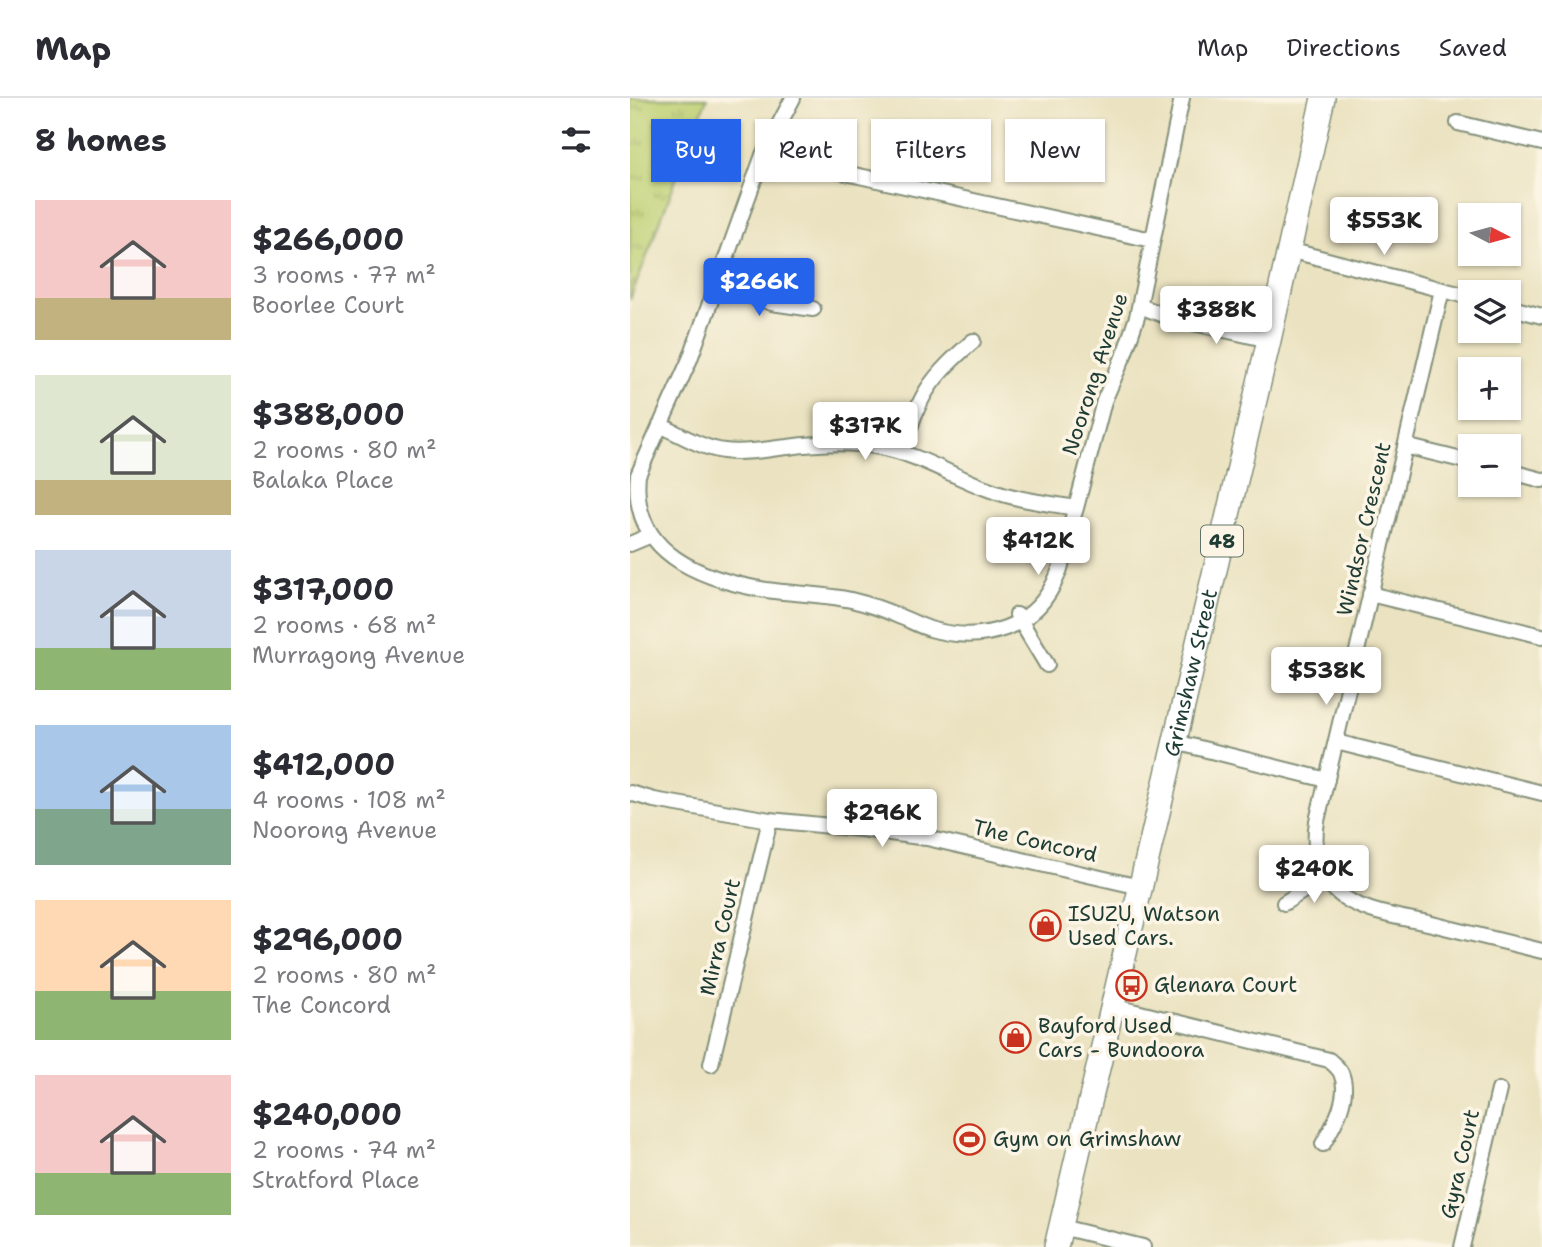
<!DOCTYPE html>
<meta charset="utf-8">
<style>
:root{--surface:#fff;--page:#f2f2f3;--text:#2b2b33;--muted:#7c7c81;--line:#e1e1e2;--accent:#2563eb}
body{margin:0;font-family:"Shantell Sans",sans-serif;background:var(--page);color:var(--text);height:100vh;display:flex;flex-direction:column;font-size:26px;white-space:nowrap}
*{box-sizing:border-box;margin:0}
p{font-size:23px;color:var(--muted)}
.icon{flex:none;width:38px;height:38px;fill:none;stroke:currentColor;stroke-width:2;stroke-linecap:round;stroke-linejoin:round}
.map{position:relative;flex:1;overflow:hidden}
.side{display:flex;flex-direction:column;background:var(--surface);width:630px}
.side>*{flex:none}
.banner{position:absolute;left:21px;top:21px;width:665px;height:63px;display:flex;gap:14px}
.needle{width:46px;rotate:96deg}
.tools{position:absolute;left:828px;top:105px;display:grid;gap:14px}
.tools a{display:grid;place-items:center;width:63px;height:63px;border-radius:0px;background:var(--surface);box-shadow:0 2px 5px #0004;font-size:35px}
.price{position:absolute;translate:-50% -60px;padding:0 16px;border-radius:7px;background:#fff;color:#222;font-size:23px;line-height:46px;filter:drop-shadow(0 2px 4px #0008)}
.price::after{content:'';position:absolute;left:50%;top:42px;width:21px;height:16px;margin-left:-10px;background:inherit;clip-path:polygon(0 0,100% 0,50% 100%)}
.price.on{background:var(--accent);color:#fff}
ul{padding:0;list-style:none}
li{display:flex;align-items:center;gap:21px;height:175px;padding:0 35px}
li span{display:grid;place-items:center;flex:none;width:196px;height:140px;border-radius:0px;color:#555}
li>.icon{margin-inline-start:auto}
span .icon{width:84px;height:84px;fill:#fffc;stroke-width:1}
li b{font-size:30px}
h2{display:flex;justify-content:space-between;align-items:center;height:84px;padding:0 35px;font-size:30px}
.pill{padding:0 24px;border-radius:0px;background:var(--surface);box-shadow:0 2px 5px #0004;font-size:24px;line-height:63px}
.pill.on{background:var(--accent);color:#fff}
header{display:flex;align-items:center;gap:42px;box-sizing:border-box;height:98px;padding:0 35px;background:var(--surface);border-bottom:2px solid var(--line)}
header strong{font-size:33px}
nav{display:flex;gap:38px;margin-inline-start:auto;font-size:24px}
main{display:flex;flex:1;min-height:0}
.map>svg:first-child{display:block}
.park{fill:url(#park-tufts);stroke:#6e8654;stroke-width:2}
.lines{fill:none;stroke-linecap:round;stroke-linejoin:round}
.street-casing{stroke:#84907a;stroke-width:18}
.primary-casing{stroke:#84907a;stroke-width:26}
.street{stroke:#fff;stroke-width:14}
.primary{stroke:#fff;stroke-width:23}
.labels{text-anchor:middle;stroke-width:7;stroke-linejoin:round;paint-order:stroke}
.shield{fill:#fcf5e5;stroke:#617469;stroke-width:2}
.shield-label{font-size:19px;font-weight:bold;fill:#1f3d34}
.street-label{font-size:21px;fill:#1f3d34;stroke:#fcf5e5}
.poi-label{font-size:21px;fill:#1f3d34;stroke:#fcf5e5;text-anchor:start}
</style>
<header>
<strong>Map</strong>
<nav><a>Map</a><a>Directions</a><a>Saved</a></nav>
</header>
<main>
<section class="side">
<h2>8 homes<svg class="icon" aria-label="filters" viewBox="0 0 24 24"><path d="M4 7h16M4 17h16"/><circle cx="9" cy="7" r="2"/><circle cx="15" cy="17" r="2"/></svg></h2>
<ul>
<li><span style="background:linear-gradient(#f6c9c9 70%,#c2b280 0)"><svg class="icon" aria-label="home" viewBox="0 0 24 24"><path d="M3 11l9-7 9 7M6 9v11h12V9"/></svg></span><div><b>$266,000</b><p>3 rooms · 77 m²</p><p>Boorlee Court</p></div></li>
<li><span style="background:linear-gradient(#dfe7d0 75%,#c2b280 0)"><svg class="icon" aria-label="home" viewBox="0 0 24 24"><path d="M3 11l9-7 9 7M6 9v11h12V9"/></svg></span><div><b>$388,000</b><p>2 rooms · 80 m²</p><p>Balaka Place</p></div></li>
<li><span style="background:linear-gradient(#c9d6e8 70%,#8fb573 0)"><svg class="icon" aria-label="home" viewBox="0 0 24 24"><path d="M3 11l9-7 9 7M6 9v11h12V9"/></svg></span><div><b>$317,000</b><p>2 rooms · 68 m²</p><p>Murragong Avenue</p></div></li>
<li><span style="background:linear-gradient(#a9c7e8 60%,#7fa58c 0)"><svg class="icon" aria-label="home" viewBox="0 0 24 24"><path d="M3 11l9-7 9 7M6 9v11h12V9"/></svg></span><div><b>$412,000</b><p>4 rooms · 108 m²</p><p>Noorong Avenue</p></div></li>
<li><span style="background:linear-gradient(#ffd9b3 65%,#8fb573 0)"><svg class="icon" aria-label="home" viewBox="0 0 24 24"><path d="M3 11l9-7 9 7M6 9v11h12V9"/></svg></span><div><b>$296,000</b><p>2 rooms · 80 m²</p><p>The Concord</p></div></li>
<li><span style="background:linear-gradient(#f6c9c9 70%,#8fb573 0)"><svg class="icon" aria-label="home" viewBox="0 0 24 24"><path d="M3 11l9-7 9 7M6 9v11h12V9"/></svg></span><div><b>$240,000</b><p>2 rooms · 74 m²</p><p>Stratford Place</p></div></li>
</ul>
</section>
<div class="map">
<svg width="912" height="1149" viewBox="0 0 912 1149">
<defs>
<pattern id="park-tufts" width="24" height="20" patternUnits="userSpaceOnUse" patternTransform="scale(1.75)"><rect width="24" height="20" fill="#bed073"/><path d="M3 7l-1-3M5 7V3M7 7l1-3M15 17l-1-3M17 17v-4M19 17l1-3" fill="none" stroke="#9aaa5f"/></pattern>
</defs>
<rect width="100%" height="100%" fill="#fcf5e5"/>
<filter id="ink" filterUnits="userSpaceOnUse"><feTurbulence type="fractalNoise" baseFrequency=".0143" numOctaves="2"/><feDisplacementMap in="SourceGraphic" scale="14" xChannelSelector="R" yChannelSelector="G"/><feConvolveMatrix kernelMatrix="1 2 1 2 8 2 1 2 1" color-interpolation-filters="sRGB"/></filter>
<filter id="wash" filterUnits="userSpaceOnUse"><feTurbulence type="fractalNoise" baseFrequency=".00686" numOctaves="4" result="noise"/><feDisplacementMap in="SourceGraphic" scale="28" xChannelSelector="R" yChannelSelector="G"/><feGaussianBlur stdDeviation="1.57" result="paint"/><feColorMatrix in="noise" values="0 0 0 0 0 0 0 0 0 0 0 0 0 0 0 0 0 1.4 0 .05"/><feComposite in="paint" operator="in"/></filter>
<g filter="url(#wash)">
<rect width="100%" height="100%" fill="#eae2c0"/>
<path class="park" d="M0,0H77L0,202Z"/>
</g>
<g filter="url(#ink)">
<g class="lines">
<defs>
<path id="street" d="M163,0L133,57L60,261L8,377C0,457 74,482 136,492C165,496 193,496 221,502C238,506 255,512 271,519C281,523 290,528 300,531C353,546 407,531 428,476C433,465 434,452 437,440
M828,25L912,45
M133,57L522,142
M659,152L840,199
M86,186L142,205L183,211
M812,192L687,723C683,748 687,774 706,793C729,815 772,819 802,826C839,835 875,844 912,853
M510,208L541,220L639,242
M878,209L912,218
M30,327C51,337 72,350 94,353C115,356 137,351 158,349C188,345 219,343 249,349C288,356 320,377 358,391C386,402 417,405 446,410
M775,348L840,364
M272,354C279,333 285,311 297,292C309,273 326,258 343,243
M878,373L912,382
M0,446L19,438
M434,447L446,410L474,303L494,257L507,219L552,0
M740,496L912,538
M387,517L417,567
M545,644L697,682
M706,644L912,695
M0,695L24,702L140,722L231,731L297,740L510,789
M654,805L695,779
M482,908L699,962C703,966 708,969 711,975C721,998 704,1027 693,1046
M81,966L140,722
M431,1129L513,1149
M832,1149L869,992"/>
<g id="primary">
<path id="s1" d="M426,1149L639,242L693,0"/>
</g>
</defs>
<use href="#street" class="street-casing"/>
<use href="#primary" class="primary-casing"/>
<use href="#street" class="street"/>
<use href="#primary" class="primary"/>
</g>
</g>
<defs>
<symbol id="shop-ring" viewBox="-11 -11 22 22"><circle r="9.5" fill="#fcf5e5" stroke="#c8321e" stroke-width="1.5"/><path d="M-5-2.5h2.3a2.7 3.5 0 0 1 5.4 0H5L5.5 6h-11ZM-1.5-2.5h3a1.5 2.3 0 0 0-3 0Z" fill="#c8321e"/></symbol>
<symbol id="bus-ring" viewBox="-11 -11 22 22"><circle r="9.5" fill="#fcf5e5" stroke="#c8321e" stroke-width="1.5"/><path d="M-5-6H5V4H4V6H2V4H-2V6H-4V4H-5ZM-3.5-4V0h7V-4ZM-3.5 1.2v1.5H-2V1.2ZM2 1.2v1.5H3.5V1.2Z" fill="#c8321e"/></symbol>
<symbol id="stadium-ring" viewBox="-11 -11 22 22"><circle r="9.5" fill="#fcf5e5" stroke="#c8321e" stroke-width="1.5"/><path d="M0-5a6.5 5 0 1 0 0 10a6.5 5 0 1 0 0-10ZM-3.5-1.8h7v3.6h-7Z" fill="#c8321e"/></symbol>
</defs>
<g fill-rule="evenodd">
<use href="#shop-ring" x="398" y="810" width="35" height="35"/>
<use href="#bus-ring" x="484" y="870" width="35" height="35"/>
<use href="#shop-ring" x="368" y="922" width="35" height="35"/>
<use href="#stadium-ring" x="322" y="1024" width="35" height="35"/>
</g>
<g class="labels">
<rect class="shield" x="571" y="427.5" width="42" height="31" rx="5"/>
<g class="shield-label">
<text x="592" y="450">48</text>
</g>
<g class="street-label">
<text transform="translate(465 276) rotate(-72)" y="7">Noorong Avenue</text>
<text transform="translate(734 431) rotate(-77)" y="7">Windsor Crescent</text>
<text dy="7" stroke="none"><textPath href="#s1" startOffset="590">Grimshaw Street</textPath></text>
<text transform="translate(405 743) rotate(13)" y="7">The Concord</text>
<text transform="translate(90 839) rotate(-77)" y="7">Mirra Court</text>
<text transform="translate(830 1066) rotate(-77)" y="7">Gyra Court</text>
</g>
<g class="poi-label">
<text x="438" y="823">ISUZU, Watson<tspan x="438" dy="24">Used Cars.</tspan></text>
<text x="524" y="894">Glenara Court</text>
<text x="408" y="935">Bayford Used<tspan x="408" dy="24">Cars - Bundoora</tspan></text>
<text x="363" y="1048">Gym on Grimshaw</text>
</g>
</g>
</svg>
<div class="tools">
<a><svg class="needle" viewBox="-14 -14 28 28"><path d="M0-13l5 13h-10z" fill="#e53935"/><path d="M0 13l5-13h-10z" fill="#7c7c81"/></svg></a>
<a><svg class="icon" aria-label="layers" viewBox="0 0 24 24"><path d="M12 4l9 5-9 5-9-5zM3 14l9 5 9-5"/></svg></a>
<a>+</a>
<a>−</a>
</div>
<b class="price" style="left:754px;top:159px">$553K</b>
<b class="price on" style="left:129px;top:220px">$266K</b>
<b class="price" style="left:586px;top:248px">$388K</b>
<b class="price" style="left:235px;top:364px">$317K</b>
<b class="price" style="left:408px;top:479px">$412K</b>
<b class="price" style="left:696px;top:609px">$538K</b>
<b class="price" style="left:252px;top:751px">$296K</b>
<b class="price" style="left:684px;top:807px">$240K</b>
<div class="banner">
<a class="pill on">Buy</a>
<a class="pill">Rent</a>
<a class="pill">Filters</a>
<a class="pill">New</a>
</div>
</div>
</main>
